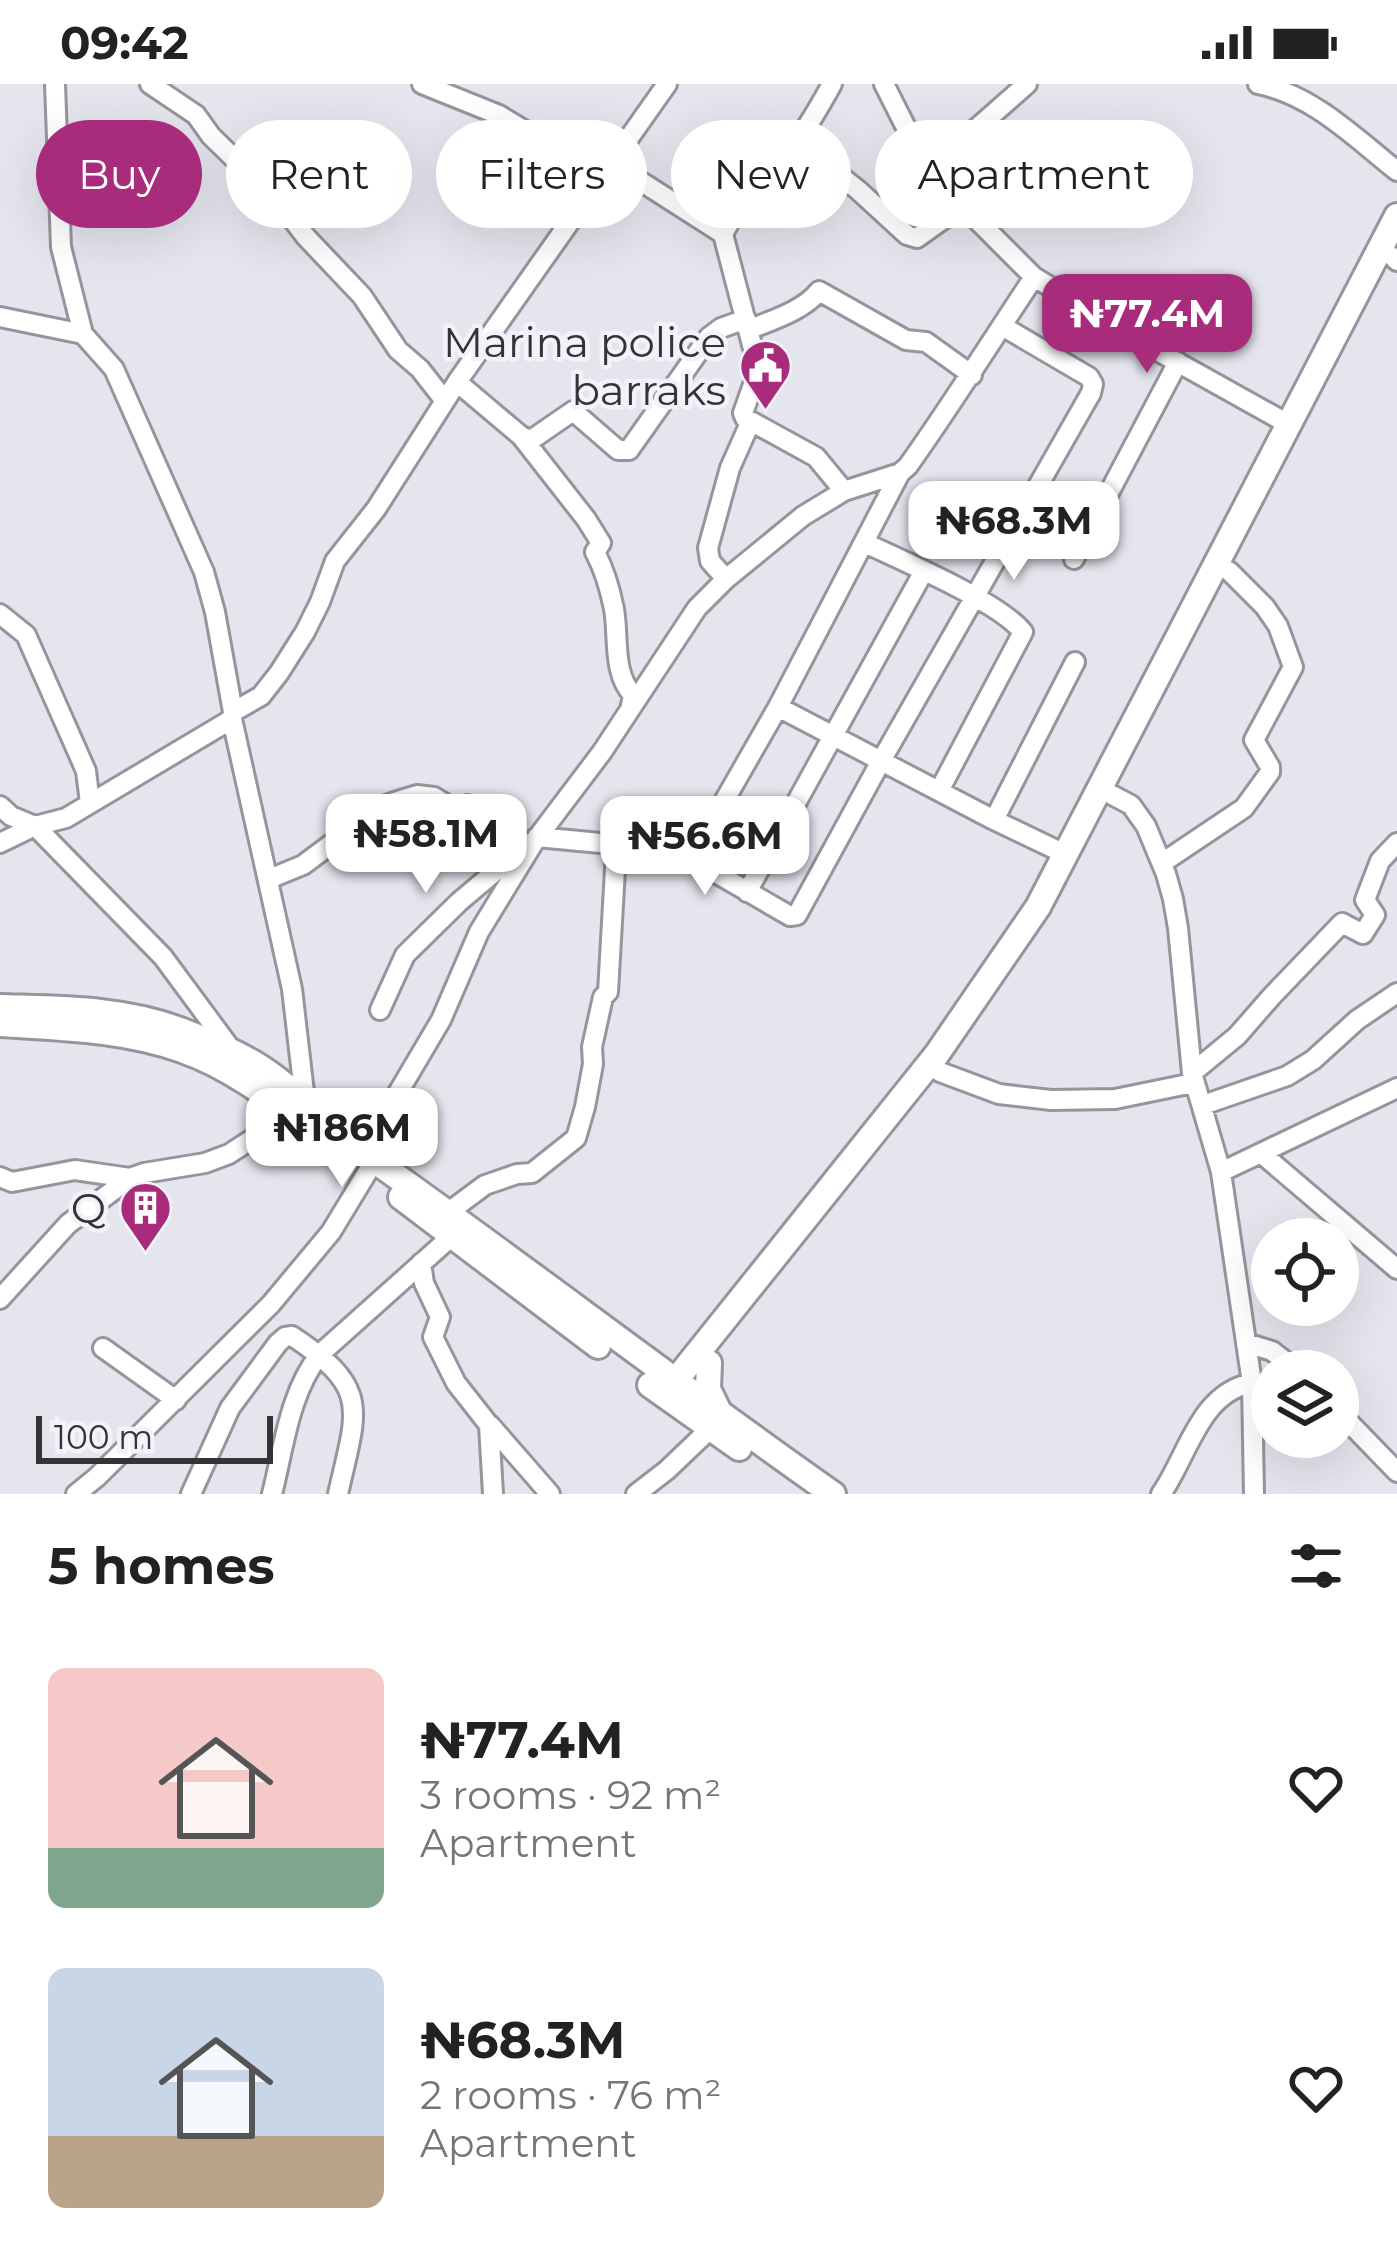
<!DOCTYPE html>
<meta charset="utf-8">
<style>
:root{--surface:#fff;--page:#f6f6f6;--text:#222;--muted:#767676;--accent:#a92c7c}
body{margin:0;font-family:Montserrat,sans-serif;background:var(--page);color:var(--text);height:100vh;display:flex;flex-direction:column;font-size:45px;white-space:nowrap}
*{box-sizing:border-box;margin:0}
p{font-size:39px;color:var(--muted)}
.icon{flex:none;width:66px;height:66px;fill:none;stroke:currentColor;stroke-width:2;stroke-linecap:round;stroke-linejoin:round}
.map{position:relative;height:1410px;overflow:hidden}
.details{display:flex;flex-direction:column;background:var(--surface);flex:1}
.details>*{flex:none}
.top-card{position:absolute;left:36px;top:36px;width:1326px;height:108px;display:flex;gap:24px}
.tools{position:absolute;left:1251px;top:1134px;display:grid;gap:24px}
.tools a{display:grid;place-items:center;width:108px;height:108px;border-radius:50%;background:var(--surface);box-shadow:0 12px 48px #0002;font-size:60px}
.scale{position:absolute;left:36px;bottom:30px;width:237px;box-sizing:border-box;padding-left:12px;border:6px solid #343437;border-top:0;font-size:33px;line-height:42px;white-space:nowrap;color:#343437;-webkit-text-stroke:9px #f2f2fb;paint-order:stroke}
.price{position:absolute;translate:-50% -102px;padding:0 27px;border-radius:24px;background:#fff;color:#222;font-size:39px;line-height:78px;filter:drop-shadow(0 3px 6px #0008)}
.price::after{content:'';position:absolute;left:50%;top:72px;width:36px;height:27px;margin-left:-18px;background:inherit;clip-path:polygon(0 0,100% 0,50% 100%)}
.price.current{background:var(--accent);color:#fff}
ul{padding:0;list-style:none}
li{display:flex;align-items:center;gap:36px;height:300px;padding:0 48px}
li span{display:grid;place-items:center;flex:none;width:336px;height:240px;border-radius:18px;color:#555}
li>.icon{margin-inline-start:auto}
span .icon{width:144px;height:144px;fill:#fffc;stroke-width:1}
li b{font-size:51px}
h2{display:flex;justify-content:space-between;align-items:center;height:144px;padding:0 48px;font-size:51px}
.pill{padding:0 42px;border-radius:54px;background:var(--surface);box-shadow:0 12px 48px #0002;font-size:42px;line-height:108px}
.pill.current{background:var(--accent);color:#fff}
.status{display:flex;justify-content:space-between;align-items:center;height:84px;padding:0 60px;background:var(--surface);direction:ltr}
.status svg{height:33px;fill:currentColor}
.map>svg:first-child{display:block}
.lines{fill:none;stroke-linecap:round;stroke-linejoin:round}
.minor-casing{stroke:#96959e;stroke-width:24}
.major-casing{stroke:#96959e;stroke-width:30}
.minor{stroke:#fff;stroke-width:18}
.major{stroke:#fff;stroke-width:24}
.labels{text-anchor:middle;stroke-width:9;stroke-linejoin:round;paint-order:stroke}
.poi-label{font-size:42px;fill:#343437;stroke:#f2f2fb;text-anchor:end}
</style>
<div class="status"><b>09:42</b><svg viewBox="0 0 49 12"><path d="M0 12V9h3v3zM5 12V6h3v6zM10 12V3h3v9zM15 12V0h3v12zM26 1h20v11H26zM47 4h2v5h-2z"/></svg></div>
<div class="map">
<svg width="1397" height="1410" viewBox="0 0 1397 1410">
<rect width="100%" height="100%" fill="#e5e5ee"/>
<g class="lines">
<defs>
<path id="minor" d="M55,0L61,163L83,250L114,285L204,488L215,528L233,628L232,635L292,905L305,1017
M150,0L196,31L211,52L251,91L264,98L306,153L362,212L398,266L420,285L445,317
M422,0L499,31L552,63L612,77
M884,0L928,87L1034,193L1152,264L1290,341
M1258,0C1313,11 1354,53 1397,87
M788,67L803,62L858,106L907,151L917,154L962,122
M928,87L1027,0
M604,88L637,95L723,150L752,261L760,281L743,329L745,334L816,373L844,407
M723,150C743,112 769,90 796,58C810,40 821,20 832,0
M1393,173L1397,177
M0,233L83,250
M1002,242L1089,293L1093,300L1091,309L881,677L797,831L790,832L709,785L698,774L699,761L778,623L900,389L908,382C952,320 992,256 1034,193
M748,246C772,236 803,227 819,207L906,256L926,258L972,291
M457,298L521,352L531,356L573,327L618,366H629L709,253L721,244L746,235
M521,352L586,435L601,459L595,468C604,485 610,505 614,525C619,553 612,589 633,611L631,621
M865,459C903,477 999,518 1023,548L939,707
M1074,475L1178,278
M726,495L710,477L708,464L730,384L750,339
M0,530L26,551L86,687L90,719
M778,623L994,736L1067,771
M233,628L261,612L279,589L305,548L320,518L335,477L376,425L457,298L667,0
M1112,711L1131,721L1146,742L1166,790L1173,815L1178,844L1192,989L1221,1088L1252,1299L1254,1410
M0,722L11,732L35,742L163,873L231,965
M994,736L1075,578
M0,759L35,742L66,734L232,635
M1162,779L1244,724L1270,688V683L1254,656L1293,583L1278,542L1265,523L1229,487
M269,795L303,781L381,723L394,718L417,711L434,713L460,729L467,721L496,749L528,760
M747,808L924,487
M380,926L405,871L459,818L524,763
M940,988L999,1010L1051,1016L1115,1015L1193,999
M1192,989L1237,952L1272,912L1342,839L1363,850L1375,831L1365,816L1380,777L1397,759
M1203,1021L1287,992L1313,976L1357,936L1397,909
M363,1068L441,936L479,848L534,758L602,668L697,524L726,495L803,432L844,407L900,389
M1262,1070L1397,1185
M1221,1088L1397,1004
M0,1093L12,1098L75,1086L130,1094
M450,1127L485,1101L517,1090L532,1089L576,1054L585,1023L593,980L592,963L603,913L608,908L616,768L611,760L537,753
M421,1179L424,1199L440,1233L433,1253L456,1299L489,1341L493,1410
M0,1215L68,1140L130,1094L144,1089L205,1079L229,1070L289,1031
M1246,1259L1272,1267L1298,1287
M103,1264L176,1316
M1338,1327L1397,1388
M490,1341L550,1410
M76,1410L97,1393L271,1220L331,1148L368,1087
M191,1410L230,1324L278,1259L285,1253L292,1252C372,1305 357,1325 338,1410
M272,1410C284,1363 289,1309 320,1270L452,1152
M636,1410L667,1386L710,1345
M1161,1410C1188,1372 1199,1309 1252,1299"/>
<path id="major" d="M0,923C61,925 123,924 180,946C208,957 237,968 263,985C301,1010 331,1045 368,1072C525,1183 676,1300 833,1410
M0,940C61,944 124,945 182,966C242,986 294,1034 344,1071
M401,1113L598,1262
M709,1279L708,1305L720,1330
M650,1301L739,1364
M664,1311L937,970L1038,823L1397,132"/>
</defs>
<use href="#minor" class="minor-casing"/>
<use href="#major" class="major-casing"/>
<use href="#minor" class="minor"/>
<use href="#major" class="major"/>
</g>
<defs>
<symbol id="civic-pin" viewBox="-11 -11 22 30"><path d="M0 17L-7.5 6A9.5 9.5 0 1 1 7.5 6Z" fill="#a92c7c" stroke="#f2f2fb"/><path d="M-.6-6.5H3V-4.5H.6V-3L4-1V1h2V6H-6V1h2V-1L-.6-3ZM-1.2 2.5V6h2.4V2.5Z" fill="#fff"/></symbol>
<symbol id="building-pin" viewBox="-11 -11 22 30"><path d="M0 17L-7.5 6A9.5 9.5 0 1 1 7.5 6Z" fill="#a92c7c" stroke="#f2f2fb"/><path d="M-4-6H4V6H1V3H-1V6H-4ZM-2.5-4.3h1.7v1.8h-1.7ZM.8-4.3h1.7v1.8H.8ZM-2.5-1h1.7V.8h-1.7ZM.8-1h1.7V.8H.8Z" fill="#fff"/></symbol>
</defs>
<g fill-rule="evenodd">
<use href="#civic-pin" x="736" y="252" width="59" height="81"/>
<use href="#building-pin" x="116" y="1094" width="59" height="81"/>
</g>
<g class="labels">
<g class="poi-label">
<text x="726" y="273">Marina police<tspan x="726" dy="48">barraks</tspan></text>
<text x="106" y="1139">Q</text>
</g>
</g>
</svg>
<div class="tools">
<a><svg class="icon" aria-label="locate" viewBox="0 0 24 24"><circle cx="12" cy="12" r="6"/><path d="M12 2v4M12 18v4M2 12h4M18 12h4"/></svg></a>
<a><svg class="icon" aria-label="layers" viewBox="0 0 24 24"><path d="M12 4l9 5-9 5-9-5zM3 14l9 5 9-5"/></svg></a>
</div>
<div class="scale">100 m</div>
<b class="price current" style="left:1147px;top:292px">₦77.4M</b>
<b class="price" style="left:1014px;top:499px">₦68.3M</b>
<b class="price" style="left:426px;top:812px">₦58.1M</b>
<b class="price" style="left:705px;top:814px">₦56.6M</b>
<b class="price" style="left:342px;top:1106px">₦186M</b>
<div class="top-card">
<a class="pill current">Buy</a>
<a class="pill">Rent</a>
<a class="pill">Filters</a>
<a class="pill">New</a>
<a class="pill">Apartment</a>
</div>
</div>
<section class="details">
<h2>5 homes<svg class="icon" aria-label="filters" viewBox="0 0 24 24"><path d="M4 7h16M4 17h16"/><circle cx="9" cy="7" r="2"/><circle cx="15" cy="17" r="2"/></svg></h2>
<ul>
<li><span style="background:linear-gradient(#f6c9c9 75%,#7fa58c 0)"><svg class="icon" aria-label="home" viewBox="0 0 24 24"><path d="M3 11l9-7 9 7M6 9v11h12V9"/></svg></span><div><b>₦77.4M</b><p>3 rooms · 92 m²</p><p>Apartment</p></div><svg class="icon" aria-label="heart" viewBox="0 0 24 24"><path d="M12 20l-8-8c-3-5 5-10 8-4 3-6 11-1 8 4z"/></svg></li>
<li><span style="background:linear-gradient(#c9d6e8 70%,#b9a48a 0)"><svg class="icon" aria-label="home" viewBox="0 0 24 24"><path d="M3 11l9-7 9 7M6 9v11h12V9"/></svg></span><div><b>₦68.3M</b><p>2 rooms · 76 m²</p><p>Apartment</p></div><svg class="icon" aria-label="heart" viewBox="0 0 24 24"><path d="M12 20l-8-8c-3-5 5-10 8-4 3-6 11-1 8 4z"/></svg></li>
</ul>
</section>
